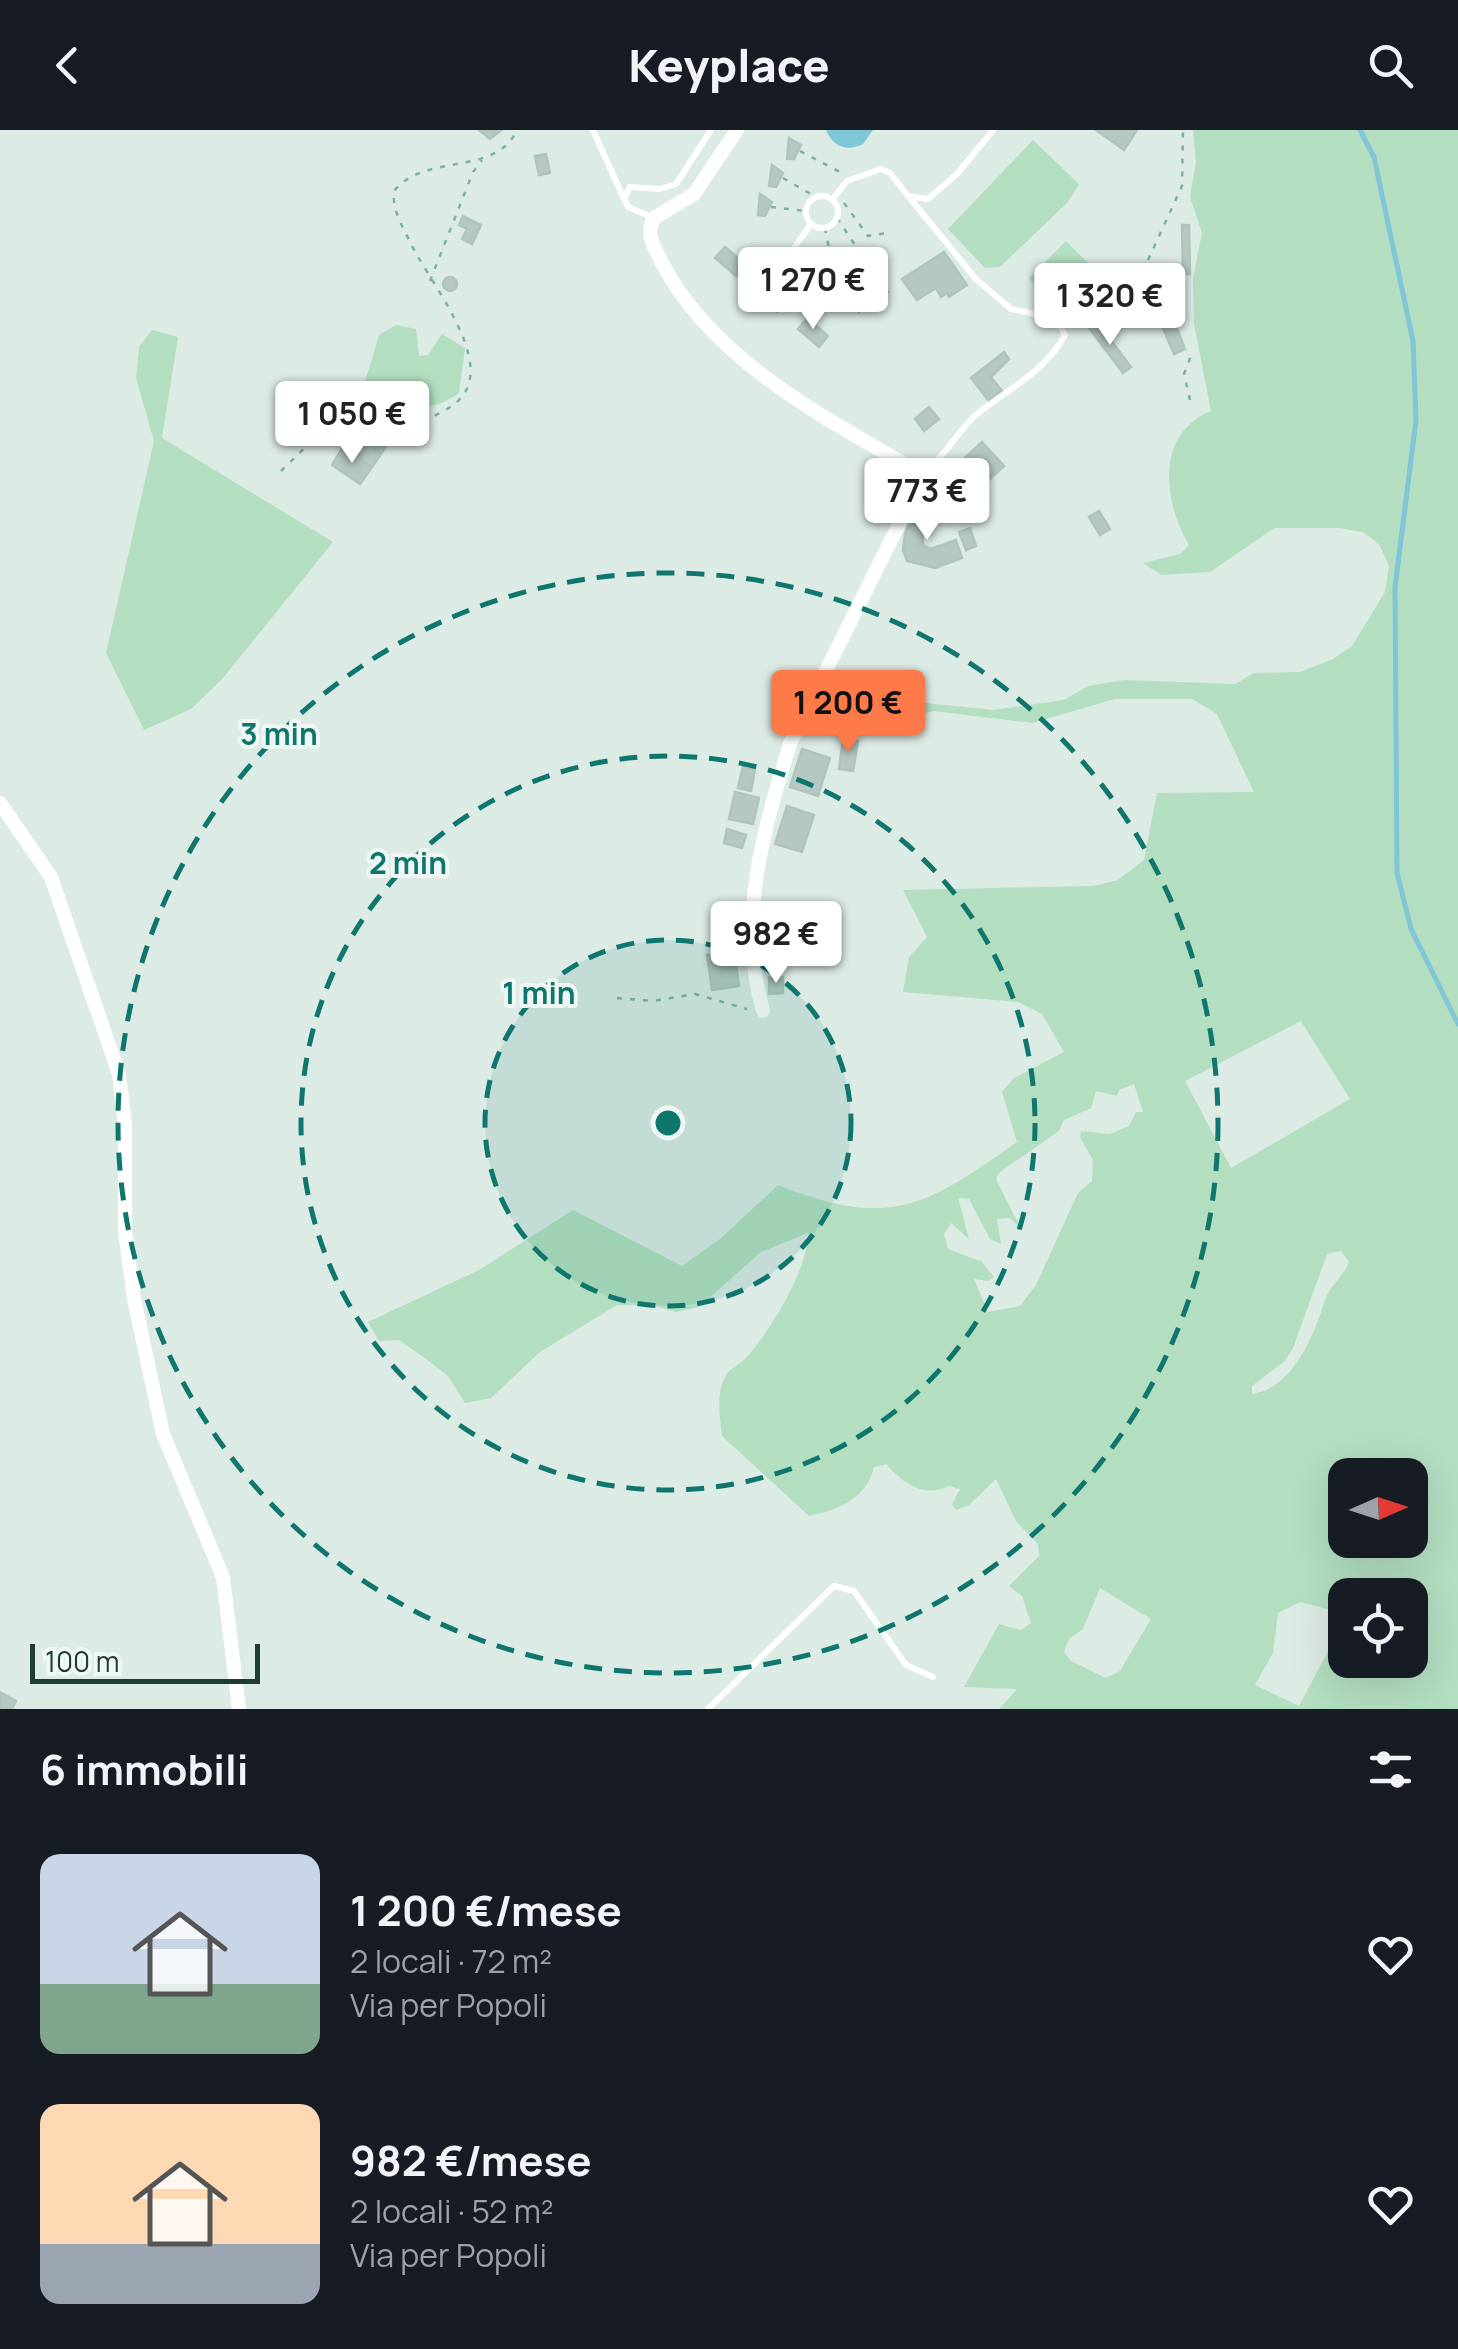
<!DOCTYPE html>
<html lang="it">
<meta charset="utf-8">
<style>
:root{--surface:#171b24;--page:#242831;--text:#f1f3f6;--muted:#9ea1a6;--accent:#fe7a48}
body{margin:0;font-family:Manrope,sans-serif;background:var(--page);color:var(--text);height:100vh;display:flex;flex-direction:column;font-size:38px;white-space:nowrap}
*{box-sizing:border-box;margin:0}
p{font-size:32px;color:var(--muted)}
.icon{flex:none;width:55px;height:55px;fill:none;stroke:currentColor;stroke-width:2;stroke-linecap:round;stroke-linejoin:round}
.map{position:relative;height:1579px;overflow:hidden}
.sheet{display:flex;flex-direction:column;background:var(--surface);flex:1}
.sheet>*{flex:none}
.needle{width:65px;rotate:87deg}
.controls{position:absolute;left:1328px;top:1328px;display:grid;gap:20px}
.controls a{display:grid;place-items:center;width:100px;height:100px;border-radius:20px;background:var(--surface);box-shadow:0 10px 40px #0002;font-size:50px}
.scale{position:absolute;left:30px;bottom:25px;width:230px;box-sizing:border-box;padding-left:10px;border:5px solid #1e3b34;border-top:0;font-size:28px;line-height:35px;white-space:nowrap;color:#1e3b34;-webkit-text-stroke:8px #eef7f3;paint-order:stroke}
.price{position:absolute;translate:-50% -85px;padding:0 22px;border-radius:10px;background:#fff;color:#222;font-size:32px;line-height:65px;filter:drop-shadow(0 2px 5px #0008)}
.price::after{content:'';position:absolute;left:50%;top:60px;width:30px;height:22px;margin-left:-15px;background:inherit;clip-path:polygon(0 0,100% 0,50% 100%)}
.price.on{background:var(--accent);color:#111}
ul{padding:0;list-style:none}
li{display:flex;align-items:center;gap:30px;height:250px;padding:0 40px}
li span{display:grid;place-items:center;flex:none;width:280px;height:200px;border-radius:20px;color:#555}
li>.icon{margin-inline-start:auto}
span .icon{width:120px;height:120px;fill:#fffc;stroke-width:1}
li b{font-size:42px}
h2{display:flex;justify-content:space-between;align-items:center;height:120px;padding:0 40px;font-size:42px}
header{display:flex;justify-content:space-between;align-items:center;height:130px;padding:0 40px;background:var(--surface);font-size:45px;font-weight:800}
.map>svg:first-child{display:block}
.green{fill:#b3dec0;fill-rule:evenodd}
.water{fill:#7fc6d6}
.lines{fill:none;stroke-linecap:round;stroke-linejoin:round}
.stream{stroke:#7fc6d6;stroke-width:5}
.building{fill:#b5c8c1;stroke:#afc5bc;stroke-width:2.5}
.path{stroke:#7bb1a2;stroke-width:2.5;stroke-dasharray:5 8;stroke-linecap:butt}
.service{stroke:#fff;stroke-width:6}
.minor{stroke:#fff;stroke-width:14}
.ring{fill:none;stroke:#0f766e;stroke-width:5;stroke-dasharray:18 12}
.centre{fill:#0f766e;stroke:#eef7f3;stroke-width:5}
.ring-label{font-size:30px;text-anchor:middle;font-weight:bold;fill:#0f766e;stroke:#eef7f3;stroke-width:8;stroke-linejoin:round;paint-order:stroke}
</style>
<header><svg class="icon" aria-label="back" viewBox="0 0 24 24"><path d="M15 5l-7 7 7 7"/></svg>Keyplace<svg class="icon" aria-label="search" viewBox="0 0 24 24"><circle cx="10" cy="10" r="6"/><path d="M15 15l6 6"/></svg></header>
<div class="map">
<svg width="1458" height="1579" viewBox="0 0 1458 1579">
<rect width="100%" height="100%" fill="#ddebe5"/>
<path class="green" d="M1193,0H1458V1579H999L1017,1559L964,1557L999,1494L1021,1500L1031,1493L1022,1466L1009,1456L1039,1426L1038,1414L1016,1391L996,1349L969,1375L956,1380L952,1375L960,1359L949,1356C923,1368 904,1354 886,1334L874,1337C867,1368 839,1380 809,1386L722,1306C720,1286 715,1262 727,1244C731,1238 740,1234 745,1229C769,1204 810,1135 808,1103L761,1122L699,1177L676,1182L651,1175H617L540,1222L491,1268L465,1273L448,1246L426,1229L399,1210L379,1211L368,1192L479,1140L573,1080L682,1136L720,1109L778,1055C889,1099 924,1078 1017,1012L1002,962L1014,948L1064,922L1042,884L1018,872L903,862L909,827L927,807L903,760L1093,756L1118,750L1144,730L1157,663L1254,662L1217,584L1192,569H1115L1032,593L934,581L912,586L904,579L916,572L994,580L1064,570L1088,556L1124,550L1235,554L1254,543L1300,542L1333,529L1352,516L1385,462L1389,436L1379,414L1363,402L1339,398H1274L1210,442L1161,445L1143,433L1180,424L1189,415C1163,371 1155,304 1211,281L1194,194L1193,148L1202,103L1190,67L1196,32ZM1301,891L1350,969L1231,1038L1185,951ZM1134,954L1143,982H1136L1129,996L1110,1004L1081,1001L1080,1008L1093,1030L1092,1051L1078,1063L1036,1155L1020,1176L988,1182L974,1149L988,1151L994,1147L982,1132L948,1119L944,1104L951,1093L969,1109L958,1068L969,1069L990,1109L1001,1114L997,1089L1010,1088L1021,1099L996,1049L1000,1042L1059,1001L1064,990L1091,978L1096,961L1117,966L1119,960ZM1341,1121L1349,1132C1343,1147 1330,1156 1325,1170C1315,1203 1293,1259 1252,1264V1256L1285,1231L1293,1218L1327,1124ZM1345,1345H1410V1410H1345ZM1100,1458L1151,1489L1120,1541L1106,1548L1071,1531L1064,1522L1069,1509L1083,1499ZM1345,1465H1410V1530H1345ZM1300,1472L1331,1480L1342,1489V1495L1299,1576L1255,1555L1273,1523L1278,1483Z
M1033,10L1079,54L1068,72L1000,137L985,138L948,99Z
M1066,111L1092,137L1095,133L1107,142L1057,182L1029,148Z
M396,195L416,199L419,226L428,225L442,204L465,218L459,263C423,287 396,282 364,255L379,205Z
M152,200L178,207L162,308L333,412L223,548L191,579L144,600L106,523L154,311L136,248L139,217Z"/>
<path class="water" d="M826,0H873L863,14C847,22 833,17 826,0Z"/>
<g class="lines">
<path class="stream" d="M1360,0L1374,27L1413,211L1416,290L1395,457L1397,743L1411,799L1458,894"/>
</g>
<path class="building" d="M479,0H501L490,9Z
M1096,0H1137L1124,20Z
M789,8L801,15L794,29H787Z
M546,24L550,43L539,45L535,26Z
M772,35L783,43L776,57L769,56Z
M760,64L772,72L765,86L758,85Z
M463,86L481,95L472,114L462,109L467,99L459,95Z
M1182,95H1189L1190,144H1183Z
M725,117L746,135L736,146L715,128Z
M758,118L779,136L770,148L749,129Z
M866,121L876,129L858,140L857,126Z
M944,122L967,155L949,167L947,163L941,167L936,158L917,170L902,149Z
M838,140L849,148L831,159L830,145Z
M443 154a7 7 0 1 1 14 0a7 7 0 1 1-14 0Z
M882,151L888,162L859,182L849,163Z
M766,153L787,171L777,182L756,164Z
M799,154L820,172L810,183L789,165Z
M807,188L828,206L819,217L798,199Z
M1174,191L1185,219L1174,224L1162,196Z
M1097,192L1131,237L1123,243L1089,198Z
M1004,222L1009,229L991,247L1002,261L989,271L971,248Z
M929,277L939,289L924,301L915,289Z
M361,298L386,316L381,324L356,307Z
M356,307L381,324L372,337L347,320Z
M982,312L1004,336L978,360L956,336Z
M343,317L372,337L360,354L332,335Z
M920,369L932,374L922,398L923,415L931,419L956,410L962,428L935,438L907,431L903,420L905,404Z
M1099,381L1110,399L1100,405L1089,387Z
M970,398L976,416L966,420L959,402Z
M843,610L858,611L853,641L839,639Z
M802,619L830,628L818,666L790,657Z
M743,636L755,639L751,661L738,658Z
M735,662L759,668L753,694L729,689Z
M787,676L814,685L802,722L775,714Z
M727,699L746,705L742,718L724,713Z
M734,821L739,856L712,860L707,825Z
M783,847V863L769,864V848Z
M0,1562L16,1571L12,1579H0Z"/>
<g class="lines">
<path class="path" d="M800,21L842,43
M783,48L816,67
M844,73L868,106L888,103
M771,77L805,81
M837,88L861,124
M825,98L834,143
M1148,130L1182,56L1183,0
M430,151L473,42L482,30
M1190,270L1184,244L1192,223
M281,341L337,286L350,285L389,301C412,294 441,287 459,270C498,232 427,149 410,112C402,95 392,80 394,61C425,22 496,47 517,0
M617,868L653,871L695,864L747,879"/>
<path class="service" d="M593,0L623,67
M806 82a16 16 0 1 1 32 0a16 16 0 1 1-32 0Z
M908,66L976,149L1011,179L1056,188L1065,205C1044,243 1009,258 977,284C954,303 944,335 914,343
M832,70L847,51L881,39L890,43L908,66L928,69L957,44L993,0
M654,88L628,77L624,68L630,57L660,59L676,54L711,0
M791,122L811,94
M708,1579L834,1456L854,1461L906,1535L933,1547"/>
<path class="minor" d="M737,0L694,64L654,88C645,104 654,116 661,131C710,227 818,284 908,336L914,349L909,374L791,611C763,698 737,791 763,881
M0,673L51,747L119,944L125,995V1101L134,1169L163,1304L223,1447L239,1579"/>
</g>
<circle cx="668" cy="993" r="183" fill="#0f766e" fill-opacity=".12"/>
<g class="ring">
<circle cx="668" cy="993" r="183"/>
<circle cx="668" cy="993" r="367"/>
<circle cx="668" cy="993" r="550"/>
</g>
<circle cx="668" cy="993" r="15" class="centre"/>
<g class="ring-label">
<text x="279" y="615">3 min</text>
<text x="408" y="744">2 min</text>
<text x="539" y="874">1 min</text>
</g>
</svg>
<div class="controls">
<a><svg class="needle" viewBox="-14 -14 28 28"><path d="M0-13l5 13h-10z" fill="#e53935"/><path d="M0 13l5-13h-10z" fill="#9ea1a6"/></svg></a>
<a><svg class="icon" aria-label="locate" viewBox="0 0 24 24"><circle cx="12" cy="12" r="6"/><path d="M12 2v4M12 18v4M2 12h4M18 12h4"/></svg></a>
</div>
<div class="scale">100 m</div>
<b class="price" style="left:813px;top:202px">1 270 €</b>
<b class="price" style="left:1110px;top:218px">1 320 €</b>
<b class="price" style="left:352px;top:336px">1 050 €</b>
<b class="price" style="left:927px;top:413px">773 €</b>
<b class="price on" style="left:848px;top:625px">1 200 €</b>
<b class="price" style="left:776px;top:856px">982 €</b>
</div>
<section class="sheet">
<h2>6 immobili<svg class="icon" aria-label="filters" viewBox="0 0 24 24"><path d="M4 7h16M4 17h16"/><circle cx="9" cy="7" r="2"/><circle cx="15" cy="17" r="2"/></svg></h2>
<ul>
<li><span style="background:linear-gradient(#c9d6e8 65%,#7fa58c 0)"><svg class="icon" aria-label="home" viewBox="0 0 24 24"><path d="M3 11l9-7 9 7M6 9v11h12V9"/></svg></span><div><b>1 200 €/mese</b><p>2 locali · 72 m²</p><p>Via per Popoli</p></div><svg class="icon" aria-label="heart" viewBox="0 0 24 24"><path d="M12 20l-8-8c-3-5 5-10 8-4 3-6 11-1 8 4z"/></svg></li>
<li><span style="background:linear-gradient(#ffd9b3 70%,#9aa5b1 0)"><svg class="icon" aria-label="home" viewBox="0 0 24 24"><path d="M3 11l9-7 9 7M6 9v11h12V9"/></svg></span><div><b>982 €/mese</b><p>2 locali · 52 m²</p><p>Via per Popoli</p></div><svg class="icon" aria-label="heart" viewBox="0 0 24 24"><path d="M12 20l-8-8c-3-5 5-10 8-4 3-6 11-1 8 4z"/></svg></li>
</ul>
</section>
